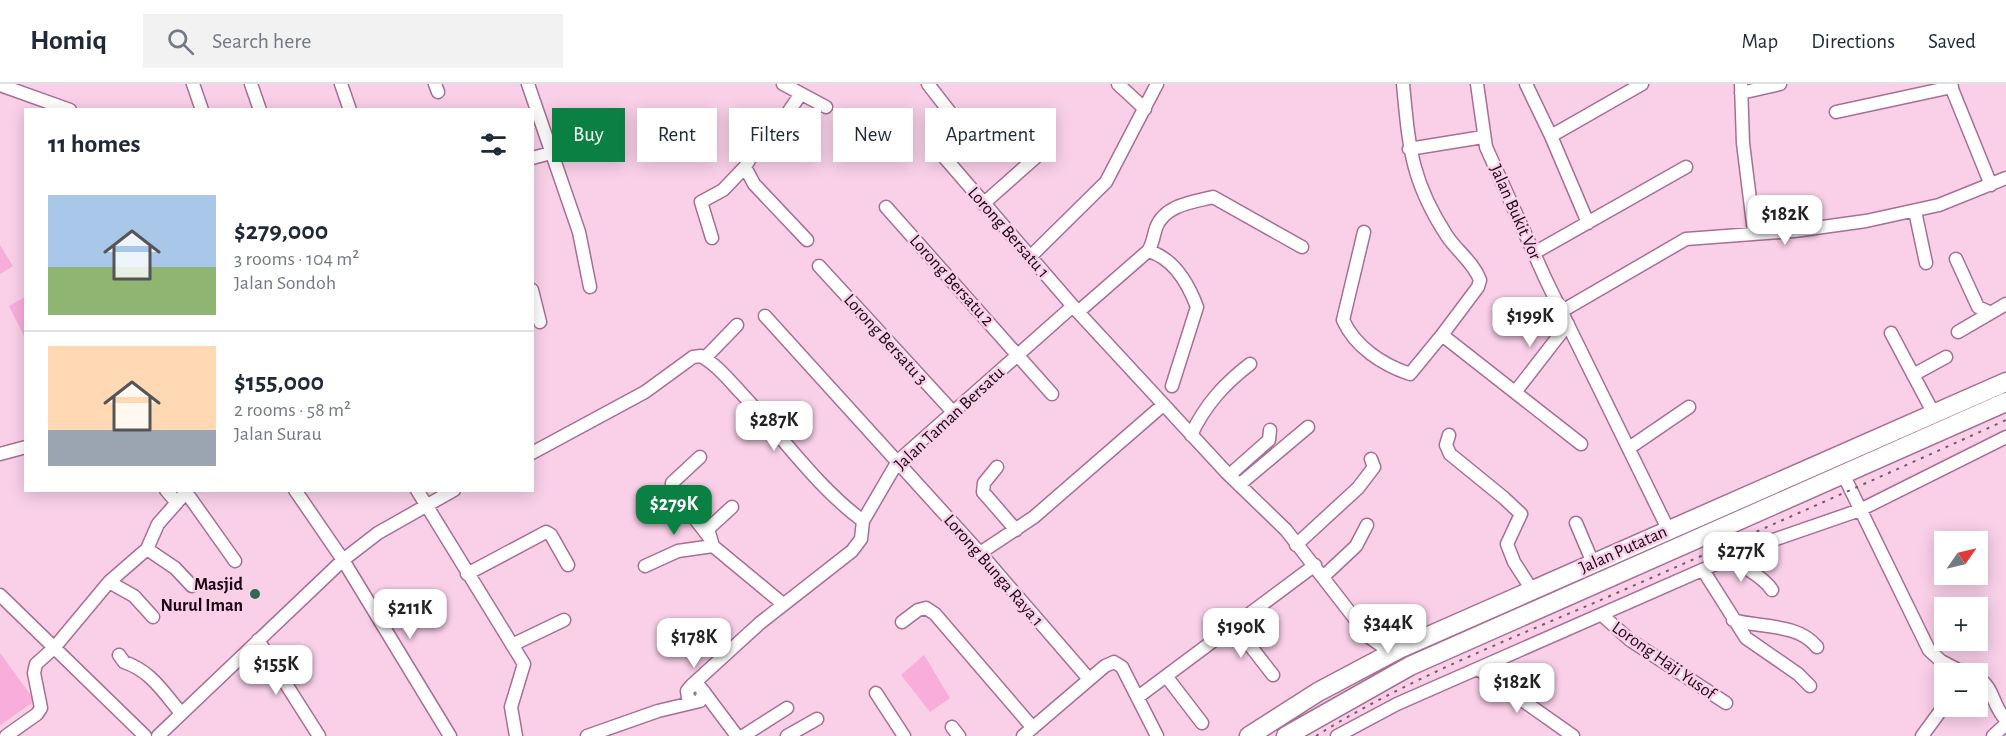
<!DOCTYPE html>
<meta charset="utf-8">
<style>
:root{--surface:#fff;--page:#f2f2f3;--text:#1f2937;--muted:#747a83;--line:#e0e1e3;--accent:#0b8043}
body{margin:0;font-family:"Alegreya Sans",sans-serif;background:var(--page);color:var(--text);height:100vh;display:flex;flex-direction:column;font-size:22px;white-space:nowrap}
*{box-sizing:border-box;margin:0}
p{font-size:20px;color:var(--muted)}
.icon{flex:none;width:33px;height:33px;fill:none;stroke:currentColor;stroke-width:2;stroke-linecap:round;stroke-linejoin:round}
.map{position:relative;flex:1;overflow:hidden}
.details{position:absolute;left:24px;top:24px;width:510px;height:384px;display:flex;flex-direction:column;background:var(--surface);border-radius:0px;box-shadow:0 3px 15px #0003}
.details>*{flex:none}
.guide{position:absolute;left:552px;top:24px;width:570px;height:54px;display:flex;gap:12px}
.needle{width:39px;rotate:56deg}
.controls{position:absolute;left:1934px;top:447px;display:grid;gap:12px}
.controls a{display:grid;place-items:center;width:54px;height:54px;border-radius:0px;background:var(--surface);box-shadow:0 3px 15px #0003;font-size:30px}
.price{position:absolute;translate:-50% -51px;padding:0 14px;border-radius:12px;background:#fff;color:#222;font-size:20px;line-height:39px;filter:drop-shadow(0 2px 3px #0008)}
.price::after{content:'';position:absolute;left:50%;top:36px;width:18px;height:14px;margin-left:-9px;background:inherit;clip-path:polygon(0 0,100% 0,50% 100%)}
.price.selected{background:var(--accent);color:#fff}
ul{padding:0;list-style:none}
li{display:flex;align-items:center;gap:18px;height:150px;padding:0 24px}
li+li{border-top:2px solid var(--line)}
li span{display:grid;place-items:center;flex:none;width:168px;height:120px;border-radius:0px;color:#555}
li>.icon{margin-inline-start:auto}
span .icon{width:72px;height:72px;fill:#fffc;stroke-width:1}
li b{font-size:26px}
h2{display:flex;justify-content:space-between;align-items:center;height:72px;padding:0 24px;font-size:26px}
.tag{padding:0 21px;border-radius:0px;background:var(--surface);box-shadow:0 3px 15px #0003;font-size:21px;line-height:54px}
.tag.selected{background:var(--accent);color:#fff}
header{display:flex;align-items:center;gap:36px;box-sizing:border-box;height:84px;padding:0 30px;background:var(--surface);border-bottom:2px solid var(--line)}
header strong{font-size:28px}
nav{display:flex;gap:33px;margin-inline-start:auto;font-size:21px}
.search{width:420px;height:54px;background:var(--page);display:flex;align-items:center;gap:15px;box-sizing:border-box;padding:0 21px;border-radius:0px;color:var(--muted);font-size:22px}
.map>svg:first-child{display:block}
.green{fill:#f9addb}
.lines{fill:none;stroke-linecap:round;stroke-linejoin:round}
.minor-casing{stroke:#a96e93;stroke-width:15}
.highway-casing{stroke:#a96e93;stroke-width:21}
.minor{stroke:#fff;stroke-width:12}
.highway{stroke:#fff;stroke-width:18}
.rail{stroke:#775a6c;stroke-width:2;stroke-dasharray:3 6;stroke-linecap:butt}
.poi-dot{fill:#316950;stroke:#f9d0e8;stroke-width:2}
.labels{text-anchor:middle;stroke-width:5;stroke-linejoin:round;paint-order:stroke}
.street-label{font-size:18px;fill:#1c0715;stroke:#f9d0e8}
.poi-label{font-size:18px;font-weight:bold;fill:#1c0715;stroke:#f9d0e8;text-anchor:end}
</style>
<header>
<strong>Homiq</strong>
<div class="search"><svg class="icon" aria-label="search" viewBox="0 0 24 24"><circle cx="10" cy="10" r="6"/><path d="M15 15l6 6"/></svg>Search here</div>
<nav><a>Map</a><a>Directions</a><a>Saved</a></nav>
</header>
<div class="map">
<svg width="2006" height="652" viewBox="0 0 2006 652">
<rect width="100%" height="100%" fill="#f9d0e8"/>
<path class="green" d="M0,161L13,182L0,190Z
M25,213V254L9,222Z
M0,569L35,617L0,641Z
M924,571L950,614L930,628L901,591Z"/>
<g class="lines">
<defs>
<path id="minor" d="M193,0L202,26
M251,0L260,26
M341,0L350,26
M435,0L438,8
M528,0L579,148L590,203
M783,0L826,23
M928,0L963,45
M1118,0L1145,25
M1403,0C1409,63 1411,97 1447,152C1457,167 1474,179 1480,196L1478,203L1442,251
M1477,0L1486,63L1546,196L1668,445
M1526,0L1551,52L1588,139
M1741,0L1743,59L1754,148
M1950,0L1991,101
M0,1L70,26
M1741,9L1780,0
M1836,28L1952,3
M974,36C963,46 942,57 945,74L1078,228L1226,388L1286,446L1369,553L1382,562L1398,565
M1551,52L1642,0
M1409,65L1483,53
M532,74L551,69
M745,83L754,100L807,156
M983,120L1045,65L1040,56L1021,41
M886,123L1052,310
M1915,127L1926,179
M1364,148L1343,236C1355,263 1383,281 1410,290L1442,251L1581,360
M712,154L701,118L723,106L745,83L764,51L785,33L800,11
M1148,167C1174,174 1188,199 1197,223L1172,302
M1534,169L1686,83
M1030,173L1106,98L1157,0
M1956,175L1978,223L1989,228
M819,182L953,328
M532,206L540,238
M1562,227L1686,155L1794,147L1866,137L1939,121L2006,94
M1078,228L1148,167C1153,160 1153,153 1156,144C1164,121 1193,118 1213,113L1302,163
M765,232L980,469L1089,595
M1958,248L2006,220
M1891,249L1934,330
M705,274L737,241
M1913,291L1946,273
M1516,307L1568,240
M1191,351C1205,321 1224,300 1250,280
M1449,351L1446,361L1450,370L1504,414L1521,430L1507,460L1514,478L1532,506
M1629,364L1689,323
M532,369L645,308L693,273L701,272C717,281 729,296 742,310C782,352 816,402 863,437
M0,370L26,363
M700,373L672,399V405L709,453
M997,383L984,399L983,408L1016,446
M1844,392L1929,566L1941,577L1966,590
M1231,393L1234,387L1269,356L1270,346
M1239,401L1308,343
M166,406L177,419
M295,406L343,476L450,652
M417,406L524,580L511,623L516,652
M186,408L235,477
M732,423L708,445L713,462L783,520
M1576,439L1593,479
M1296,461L1358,404L1374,383L1371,375
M147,465L175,484L192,502
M980,469L1034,433L1163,321
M1734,473C1745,487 1761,490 1772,506
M645,482L678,467L713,462
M1703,486L1746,554L1798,590L1810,602
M467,490L546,448L551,451L568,481
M1323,493L1356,462L1367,441
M109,498L134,512L153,533
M0,511L145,652
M1602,531L1630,556L1726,619
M1733,536C1761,544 1798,539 1817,563
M902,538L918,526L926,524L935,530L1033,644
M1234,541L1273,591
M258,556L319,652
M512,561L564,536
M119,571L124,578C151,587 163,608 181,629
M1478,585L1573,652
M1166,592L1202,639
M1977,593C1995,604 1992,622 2006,636
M691,602L760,539L852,467L861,455L863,437L898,377L1073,222
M704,608L737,652
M876,609L904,652
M1138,613L1315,481
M952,643L959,652
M6,652L37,630L41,624L34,589L36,580L54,564L109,498L147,465L158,440L188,406
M158,652L343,476L378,449L454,406
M587,652L658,627L700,617L704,608L698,601L691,602L687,607L688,614L693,618
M743,652L787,624
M787,652L817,635
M1023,652L1105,582L1114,578L1122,583L1157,652
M1337,652L1397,620L1759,461L1860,426L2006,353
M1922,652L1944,622
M1993,652L2006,640"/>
<path id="highway" d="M1249,652L1318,608L1399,565L2006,298
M1286,652L1410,582L2006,318"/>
</defs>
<use href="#minor" class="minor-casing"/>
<use href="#highway" class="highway-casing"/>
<use href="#minor" class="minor"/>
<use href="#highway" class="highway"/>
<path class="rail" d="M1316,652C1403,597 1508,556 1603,515C1738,456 1872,397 2006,336"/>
</g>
<circle class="poi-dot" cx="255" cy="510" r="6"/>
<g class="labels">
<g class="street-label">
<text transform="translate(1516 128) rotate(66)" y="6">Jalan Bukit Vor</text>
<text transform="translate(1009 148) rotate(49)" y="6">Lorong Bersatu 1</text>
<text transform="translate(952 196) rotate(48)" y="6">Lorong Bersatu 2</text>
<text transform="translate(886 255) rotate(48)" y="6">Lorong Bersatu 3</text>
<text transform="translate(949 334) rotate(-43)" y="6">Jalan Taman Bersatu</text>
<text transform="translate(1623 465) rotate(-24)" y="6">Jalan Putatan</text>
<text transform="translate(994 486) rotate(49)" y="6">Lorong Bunga Raya 1</text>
<text transform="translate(1664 576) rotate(35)" y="6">Lorong Haji Yusof</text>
</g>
<g class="poi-label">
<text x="243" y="506">Masjid<tspan x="243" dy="21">Nurul Iman</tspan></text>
</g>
</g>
</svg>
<div class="controls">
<a><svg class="needle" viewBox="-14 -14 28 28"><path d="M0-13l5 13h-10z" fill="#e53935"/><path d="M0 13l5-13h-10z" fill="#747a83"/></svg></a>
<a>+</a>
<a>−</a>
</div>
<b class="price" style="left:1785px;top:162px">$182K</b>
<b class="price" style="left:1530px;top:264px">$199K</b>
<b class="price" style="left:774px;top:368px">$287K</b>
<b class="price selected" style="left:674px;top:452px">$279K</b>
<b class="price" style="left:1741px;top:499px">$277K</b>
<b class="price" style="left:410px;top:556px">$211K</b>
<b class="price" style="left:1388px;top:571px">$344K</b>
<b class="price" style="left:1241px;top:575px">$190K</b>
<b class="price" style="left:694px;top:585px">$178K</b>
<b class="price" style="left:276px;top:612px">$155K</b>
<b class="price" style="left:1517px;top:630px">$182K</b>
<div class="guide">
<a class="tag selected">Buy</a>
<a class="tag">Rent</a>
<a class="tag">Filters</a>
<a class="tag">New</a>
<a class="tag">Apartment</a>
</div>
<section class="details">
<h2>11 homes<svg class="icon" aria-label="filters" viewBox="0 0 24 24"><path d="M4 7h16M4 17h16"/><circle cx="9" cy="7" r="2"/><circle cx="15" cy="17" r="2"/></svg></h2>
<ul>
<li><span style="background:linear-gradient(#a9c7e8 60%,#8fb573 0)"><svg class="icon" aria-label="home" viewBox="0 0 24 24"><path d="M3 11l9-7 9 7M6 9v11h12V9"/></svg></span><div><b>$279,000</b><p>3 rooms · 104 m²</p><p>Jalan Sondoh</p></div></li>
<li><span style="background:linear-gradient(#ffd9b3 70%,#9aa5b1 0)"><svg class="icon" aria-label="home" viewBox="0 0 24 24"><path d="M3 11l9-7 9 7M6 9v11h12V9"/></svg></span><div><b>$155,000</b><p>2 rooms · 58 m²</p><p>Jalan Surau</p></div></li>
</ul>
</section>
</div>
